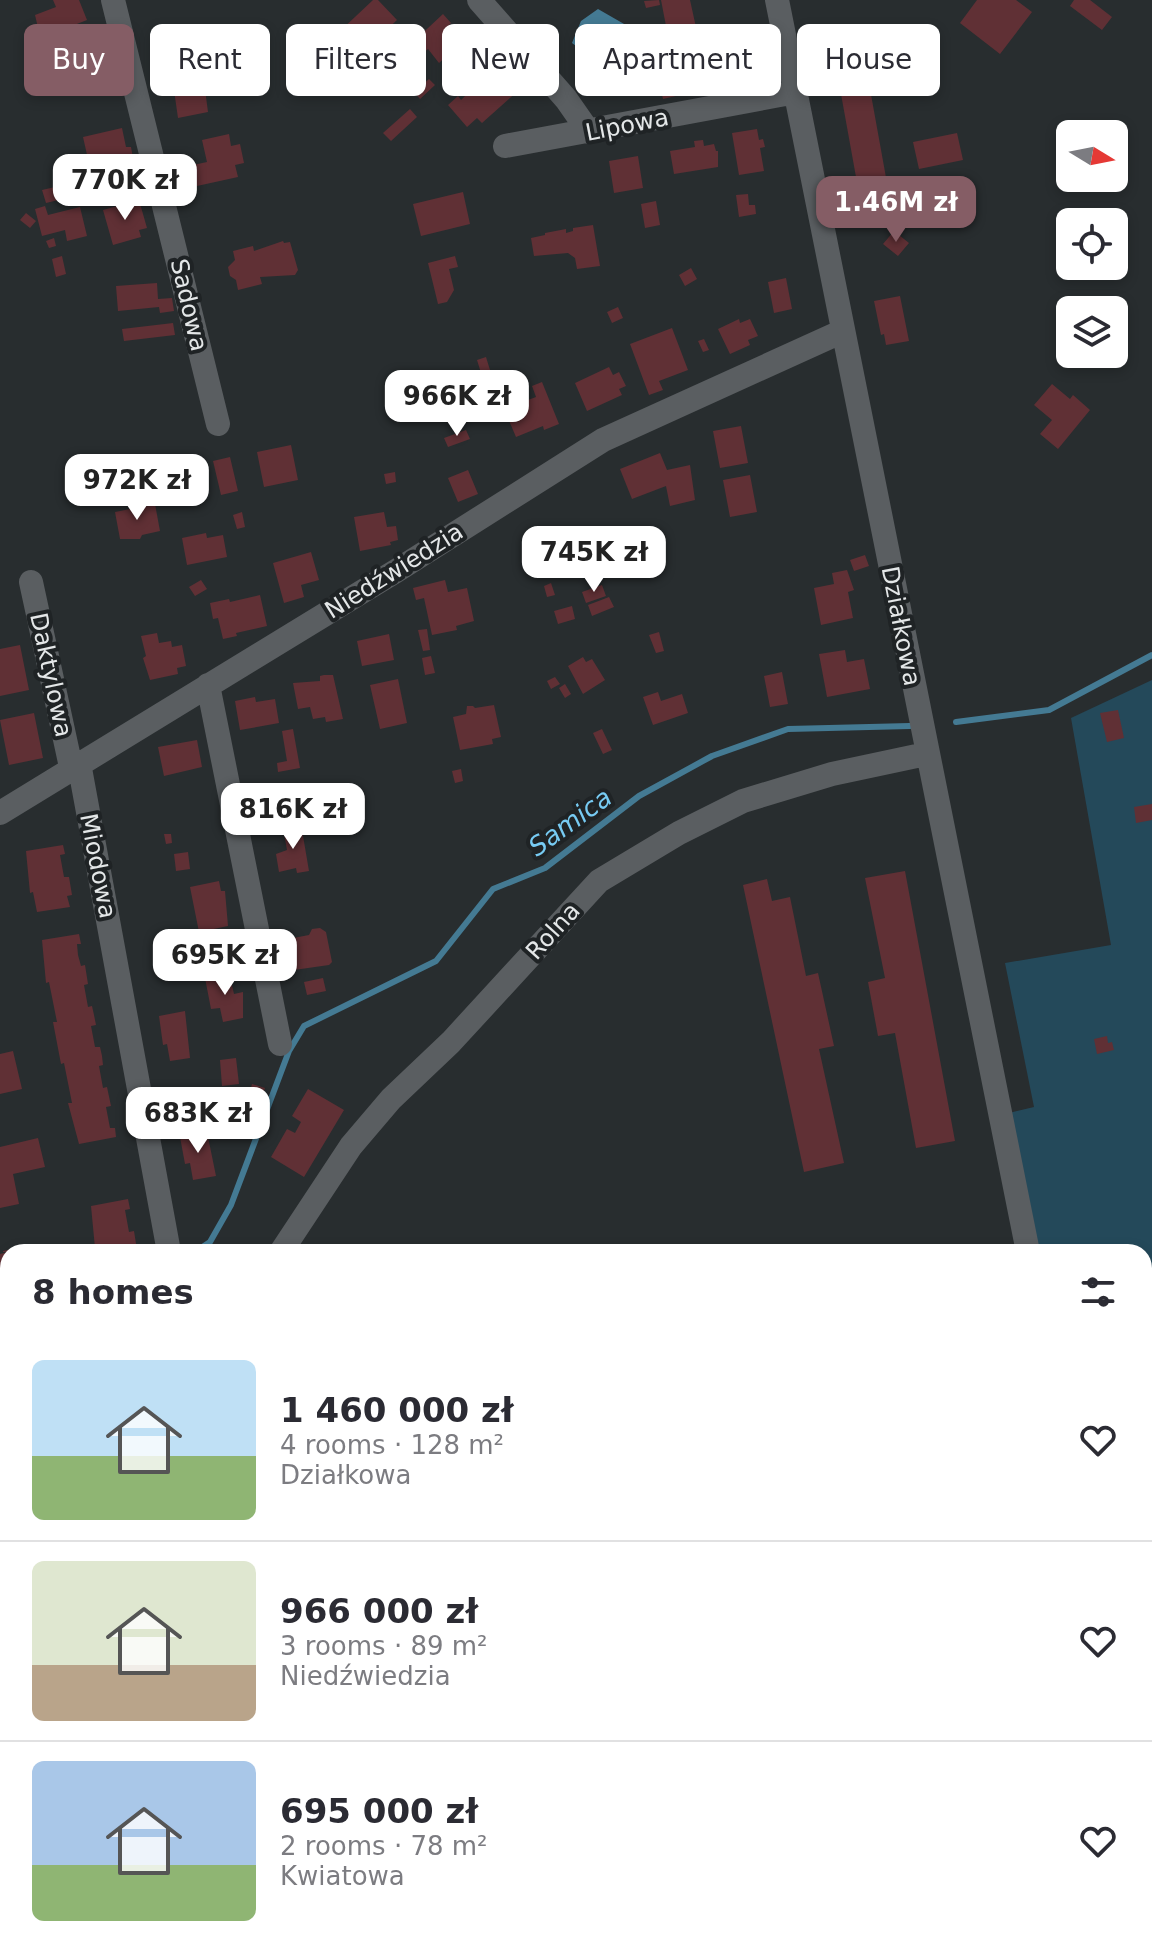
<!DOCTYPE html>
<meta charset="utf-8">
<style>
:root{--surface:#fff;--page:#f2f2f3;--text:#2b2b33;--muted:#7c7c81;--line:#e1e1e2;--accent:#855d65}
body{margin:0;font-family:"DejaVu Sans",sans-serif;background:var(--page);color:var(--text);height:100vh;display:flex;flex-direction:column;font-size:30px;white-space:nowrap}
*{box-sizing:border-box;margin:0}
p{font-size:26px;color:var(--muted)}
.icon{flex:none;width:44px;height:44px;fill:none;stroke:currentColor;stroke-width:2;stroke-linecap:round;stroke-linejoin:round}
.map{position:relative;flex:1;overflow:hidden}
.sheet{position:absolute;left:0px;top:1244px;width:1152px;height:712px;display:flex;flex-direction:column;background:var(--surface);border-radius:24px 24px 0 0;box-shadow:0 4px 12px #0003}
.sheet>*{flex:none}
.top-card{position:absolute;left:24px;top:24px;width:1104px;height:72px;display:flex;gap:16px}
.needle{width:52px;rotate:100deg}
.controls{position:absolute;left:1056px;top:120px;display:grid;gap:16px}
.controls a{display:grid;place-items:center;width:72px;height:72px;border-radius:12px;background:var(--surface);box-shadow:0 4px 12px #0003;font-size:40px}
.price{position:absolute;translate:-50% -68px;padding:0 18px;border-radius:16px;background:#fff;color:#222;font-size:26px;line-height:52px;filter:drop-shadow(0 2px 4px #0008)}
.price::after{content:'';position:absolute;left:50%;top:48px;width:24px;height:18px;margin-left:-12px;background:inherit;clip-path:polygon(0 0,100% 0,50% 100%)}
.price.on{background:var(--accent);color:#fff}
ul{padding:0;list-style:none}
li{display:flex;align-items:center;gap:24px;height:200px;padding:0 32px}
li+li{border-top:2px solid var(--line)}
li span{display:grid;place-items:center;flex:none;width:224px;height:160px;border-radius:12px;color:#555}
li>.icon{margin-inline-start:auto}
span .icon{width:96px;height:96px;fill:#fffc;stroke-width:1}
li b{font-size:34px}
h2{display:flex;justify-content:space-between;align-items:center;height:96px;padding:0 32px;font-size:34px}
.chip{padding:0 28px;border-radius:12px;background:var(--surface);box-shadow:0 4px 12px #0003;font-size:28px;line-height:72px}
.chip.on{background:var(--accent);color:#fff}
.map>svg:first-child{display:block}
.green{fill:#24495a}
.water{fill:#447a93}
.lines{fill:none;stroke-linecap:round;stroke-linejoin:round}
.stream{stroke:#447a93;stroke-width:6}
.building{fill:#603035}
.street{stroke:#5a5e61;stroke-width:24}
.labels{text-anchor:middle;stroke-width:8;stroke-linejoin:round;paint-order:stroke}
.street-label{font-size:24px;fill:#e4e7e8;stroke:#1f2325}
.water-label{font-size:26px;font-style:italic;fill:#77cbf3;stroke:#1f2325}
</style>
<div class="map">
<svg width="1152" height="1956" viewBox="0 0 1152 1956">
<rect width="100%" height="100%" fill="#282d2f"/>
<path class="green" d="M1152,680V1790L1144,1746V1252H1037L1009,1113L1034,1107L1005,963L1111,945L1071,718Z
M8,1942V1948H740L730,1950L722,1956L636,1951L540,1956H0V1943Z"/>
<path class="water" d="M598,9L638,32L647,59L641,81L629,87H615L588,55L572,43L581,21Z"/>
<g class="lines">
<path class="stream" d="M956,722L1049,710L1152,655
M195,1252L210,1242L231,1205L289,1051L304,1026L436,961L493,889L545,868L639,796L712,756L788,729L910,726
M0,1360L8,1358
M1144,1745H1152
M0,1756L8,1757"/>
</g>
<path class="building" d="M53,0H79L87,20L44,37L39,32L35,15L56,7Z
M373,0H378L397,20L326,88L304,65Z
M659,0L660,5L646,8L644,1Z
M661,0H690L701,50L745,41L747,49H744L752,71L678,87L680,95L663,99L659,82L677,78L673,60L677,55L672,57Z
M977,0H1016L1032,12L1000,54L960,23Z
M1074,0H1090L1112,17L1102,30L1070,6Z
M443,14L451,23L449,25L463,41L439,63L428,49L423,53L413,42Z
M94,47L105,92L86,96L84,87L77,88L68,54Z
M195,56L199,75L203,74L208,112L178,118L170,62Z
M495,67L519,90L482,123L477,118L467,127L448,105L458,96L461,100Z
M429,79L435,85L420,99L414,92Z
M870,89L887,183L858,188L841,94Z
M410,109L417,117L391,141L383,133Z
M122,128L126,147H131L133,158L90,168L83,137Z
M757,129L759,140L763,139L765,147L760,148L764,171L739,175L732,133Z
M957,133L963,160L919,169L913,142Z
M229,134L231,146L240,144L244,163L235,165L238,177L197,186L193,165L207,162L202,140Z
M703,140L704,146L714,144L716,151H718V167L674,174L670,151L695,147L694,141Z
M638,156L643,188L614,193L609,161Z
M105,176L107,186L79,193L77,183Z
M68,184L71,197L46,203L42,190Z
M463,192L470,224L421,236L413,204Z
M748,194L749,205H755L756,214L739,217L736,195Z
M139,200L147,228L139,230L141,237L113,245L103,210Z
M656,201L660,225L645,228L641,204Z
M45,206L48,215L80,207L87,236L67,241L65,230L42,236L35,209Z
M26,213L36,221L30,228L20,220Z
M593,225L600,266L577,269L575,258L568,253L534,256L531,238L545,235V233L566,229V233L573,231V228Z
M894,231L909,243L898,256L883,244Z
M54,238L56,246L49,248L46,241Z
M283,241L284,243L290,242L298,270L295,275L260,277L262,284L238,290L236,280L230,276L228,267L235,260L233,251L253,246L254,251Z
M62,256L66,274L56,277L52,259Z
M455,256L458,267L449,269L454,290L447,302L438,304L428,263Z
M691,268L697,279L685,286L679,275Z
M786,278L792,309L774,313L768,282Z
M157,283L158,299L172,298L174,311L160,313L159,307L118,311L116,286Z
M900,296L909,341L886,345L884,334L881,335L874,301Z
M618,307L623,318L612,323L607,312Z
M739,319L740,323L750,319L758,336L748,340L750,345L730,354L718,329Z
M173,323L175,335L124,341L122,329Z
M672,328L688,370L659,381L663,390L649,395L630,344Z
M704,339L709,350L703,352L698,341Z
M486,357L490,370L481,373L477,360Z
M609,367L613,375L619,372L626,386L619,389L622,395L587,411L575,383Z
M542,382L559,424L544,430L543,426L516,437L504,409L512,407L507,395L524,388L528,400L536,397L532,386Z
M1052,384L1070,399L1073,395L1090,410L1058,449L1040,434L1052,420L1034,405Z
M741,426L748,463L720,468L713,431Z
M466,430L470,439L448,447L444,438Z
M291,445L298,480L264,487L257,452Z
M660,453L667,470L690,465L695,500L670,506L666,486L632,499L620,469Z
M230,457L238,491L221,495L213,461Z
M468,470L478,494L458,502L448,478Z
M395,472L396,482L386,484L384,474Z
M750,475L757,512L730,517L723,480Z
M155,504L160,531L142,535L140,539H120L115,512Z
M242,512L245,527L237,529L233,515Z
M384,512L387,527L396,526L398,540L390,542L391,545L360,551L354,517Z
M206,533L207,538L223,535L227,557L187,565L182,538Z
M311,552L319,580L301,585L304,597L284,603L273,563Z
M865,555L869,566L854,571L850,560Z
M847,570L854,590L848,592L853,618L821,625L814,588L834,584L832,573Z
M201,580L207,589L195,596L189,587Z
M445,580L448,592L467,588L474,621L456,626L457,630L432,635L424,598L416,600L413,588Z
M551,583L555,595L547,597L544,586Z
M602,585L606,596L586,603L582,592Z
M260,595L267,626L236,633L237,636L223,639L218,618L213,619L210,603L229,599L230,602Z
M609,597L614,607L592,616L588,605Z
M572,606L575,619L558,624L554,611Z
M427,629L430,650L423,651L418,630Z
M659,632L664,651L656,653L649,635Z
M157,633L159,643L171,641L172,647L182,645L186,666L177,668L178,674L150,680L143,658L146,656L141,636Z
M389,634L394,660L362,666L357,641Z
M20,645L29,690L0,696V649Z
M845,650L847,662L864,659L870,689L827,697L819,654Z
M431,656L435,673L425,675L422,658Z
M583,657L586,662L592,659L605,680L583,694L568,666Z
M782,672L788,704L770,707L764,676Z
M324,675H333L343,719L326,722L325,717L313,719L310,707L298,709L293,683L320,681V676Z
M555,677L560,684L551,689L547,681Z
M398,679L407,723L380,729L370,685Z
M565,684L571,694L565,698L559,688Z
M658,692L661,701L682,694L688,713L653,725L643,697Z
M255,697L256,702L275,699L279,723L240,730L235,701Z
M494,705L501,737L492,739L493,744L460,750L453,717L466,714L467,706H473L475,708Z
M1118,710L1124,738L1107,742L1100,713Z
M34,713L43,758L9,765L0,720Z
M293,729L300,768L278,772L277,763L287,761L282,731Z
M602,729L612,750L603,754L593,733Z
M197,740L202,767L164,776L158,747Z
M461,769L463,781L455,783L452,771Z
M1152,804V820L1136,823L1134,807Z
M301,824L309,871L297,873L296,868L279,872L276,854L287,850L283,828Z
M164,834H171L172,843L166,844Z
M63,845L65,854L60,855L64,877H69L72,895L67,896L70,907L37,912L33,892L30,893L26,851Z
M188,852L190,869L176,871L174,854Z
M905,871L955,1141L916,1148L895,1033L878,1036L868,982L885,978L865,878Z
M767,879L772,901L790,897L806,976L818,973L834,1046L819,1049L844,1163L804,1172L743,885Z
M219,881L221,891H225L228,926L199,932L190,887Z
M320,928L326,932L332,962L329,965L294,970L288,939L309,935L312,929Z
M79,934L81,944H77L78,955L81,966L85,965L88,984L84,985L88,1007L92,1006L94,1015L96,1025L91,1026L95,1047H100L102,1056L103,1065L99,1066L103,1088L107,1087L111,1106L106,1107L110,1128H115L116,1137L79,1144L68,1103H72L64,1063L61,1064L53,1022H57L49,982L46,983L42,940Z
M218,971L222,974L229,973L234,994L243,992V1018L223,1022L220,1008L211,1009L205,978Z
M323,978L326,991L307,995L304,982Z
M185,1011L190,1058L170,1061L167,1044L163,1045L159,1016Z
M1107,1036L1108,1043L1112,1042L1114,1050L1097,1054L1094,1039Z
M13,1051L22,1089L0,1094V1054Z
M236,1058L239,1084L222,1086L220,1060Z
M252,1084L265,1088L260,1103L248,1099Z
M308,1089L344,1110L304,1177L271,1157L287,1129L295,1133L301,1122L292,1116Z
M207,1132L216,1176L193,1180L190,1163L185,1164L180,1137Z
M38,1138L45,1167L13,1174L19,1204L0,1208V1147Z
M128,1199L130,1209L125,1210L129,1232L134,1231L137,1250L99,1252L98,1247L95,1248L91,1206Z
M26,1246L27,1252H3V1251Z
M8,1252V1276L0,1278V1254Z"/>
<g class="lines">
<path class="street" d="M113,0L218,424
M479,0L566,99L589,132
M777,0L1028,1252
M505,146L796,92
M31,582L71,767
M208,685L280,1044
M79,763L169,1252
M0,813L396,571L603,440L843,331
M281,1252L351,1146L391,1099L451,1042L599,881L679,833L743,801L832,774L926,754
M0,1464L8,1463
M1144,1817L1152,1859"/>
</g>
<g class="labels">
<g class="street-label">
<text transform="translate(627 125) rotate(-11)" y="8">Lipowa</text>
<text transform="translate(189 305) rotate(77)" y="8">Sadowa</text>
<text transform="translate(394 571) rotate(-32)" y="8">Niedźwiedzia</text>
<text transform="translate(901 626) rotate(79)" y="8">Działkowa</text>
<text transform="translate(51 675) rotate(78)" y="8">Daktylowa</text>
<text transform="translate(98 866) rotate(79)" y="8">Miodowa</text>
<text transform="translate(553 931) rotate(-48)" y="8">Rolna</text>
</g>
<g class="water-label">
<text transform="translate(570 822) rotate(-36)" y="9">Samica</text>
</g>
</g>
</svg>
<div class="controls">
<a><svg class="needle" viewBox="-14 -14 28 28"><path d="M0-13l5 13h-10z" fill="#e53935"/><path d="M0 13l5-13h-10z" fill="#7c7c81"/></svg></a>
<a><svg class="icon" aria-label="locate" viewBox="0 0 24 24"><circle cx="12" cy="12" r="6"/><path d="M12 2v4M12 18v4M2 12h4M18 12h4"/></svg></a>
<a><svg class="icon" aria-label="layers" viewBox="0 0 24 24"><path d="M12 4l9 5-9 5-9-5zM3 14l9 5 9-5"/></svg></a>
</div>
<b class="price" style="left:125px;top:222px">770K zł</b>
<b class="price on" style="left:896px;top:244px">1.46M zł</b>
<b class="price" style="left:457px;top:438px">966K zł</b>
<b class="price" style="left:137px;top:522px">972K zł</b>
<b class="price" style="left:594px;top:594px">745K zł</b>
<b class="price" style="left:293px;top:851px">816K zł</b>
<b class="price" style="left:225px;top:997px">695K zł</b>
<b class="price" style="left:198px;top:1155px">683K zł</b>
<div class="top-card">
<a class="chip on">Buy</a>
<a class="chip">Rent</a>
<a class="chip">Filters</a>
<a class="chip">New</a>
<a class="chip">Apartment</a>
<a class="chip">House</a>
</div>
<section class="sheet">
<h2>8 homes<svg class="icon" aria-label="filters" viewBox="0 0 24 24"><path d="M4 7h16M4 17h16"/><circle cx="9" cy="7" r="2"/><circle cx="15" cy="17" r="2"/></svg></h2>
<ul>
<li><span style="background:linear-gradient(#bfe0f5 60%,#8fb573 0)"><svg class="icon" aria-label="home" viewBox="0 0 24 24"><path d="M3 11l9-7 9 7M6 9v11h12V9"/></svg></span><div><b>1 460 000 zł</b><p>4 rooms · 128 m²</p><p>Działkowa</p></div><svg class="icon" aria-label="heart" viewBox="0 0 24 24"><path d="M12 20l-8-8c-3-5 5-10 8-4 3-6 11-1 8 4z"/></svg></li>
<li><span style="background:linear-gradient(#dfe7d0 65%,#b9a48a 0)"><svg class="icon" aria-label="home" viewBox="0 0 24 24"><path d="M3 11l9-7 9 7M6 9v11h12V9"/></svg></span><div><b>966 000 zł</b><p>3 rooms · 89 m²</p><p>Niedźwiedzia</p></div><svg class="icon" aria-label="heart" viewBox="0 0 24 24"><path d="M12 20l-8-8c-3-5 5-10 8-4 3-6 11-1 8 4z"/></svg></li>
<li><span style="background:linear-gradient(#a9c7e8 65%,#8fb573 0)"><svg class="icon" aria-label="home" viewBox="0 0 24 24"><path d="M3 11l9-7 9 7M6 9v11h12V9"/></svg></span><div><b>695 000 zł</b><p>2 rooms · 78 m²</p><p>Kwiatowa</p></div><svg class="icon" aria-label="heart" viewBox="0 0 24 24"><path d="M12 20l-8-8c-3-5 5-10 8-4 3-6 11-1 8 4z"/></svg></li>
</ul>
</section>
</div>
